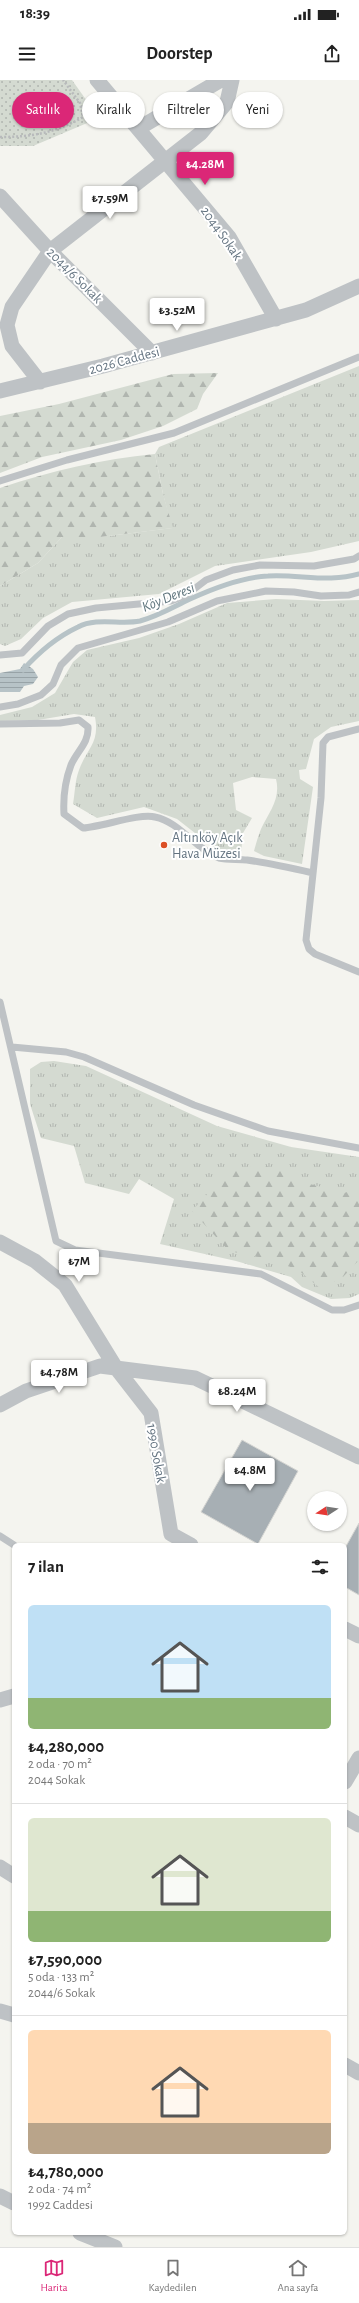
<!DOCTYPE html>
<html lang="tr">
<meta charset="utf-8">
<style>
:root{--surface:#fff;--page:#f2f2f2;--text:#222;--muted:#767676;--line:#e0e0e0;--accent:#db2777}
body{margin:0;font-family:"Alegreya Sans",sans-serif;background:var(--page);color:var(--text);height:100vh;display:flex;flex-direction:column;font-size:15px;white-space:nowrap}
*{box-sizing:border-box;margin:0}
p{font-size:13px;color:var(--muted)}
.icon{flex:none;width:22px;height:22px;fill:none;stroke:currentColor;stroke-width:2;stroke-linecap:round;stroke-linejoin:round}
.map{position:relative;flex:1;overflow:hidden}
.drawer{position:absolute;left:12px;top:1463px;width:335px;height:692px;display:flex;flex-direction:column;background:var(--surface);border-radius:6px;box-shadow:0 1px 3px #0004}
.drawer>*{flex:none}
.guide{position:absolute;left:12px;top:12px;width:335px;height:36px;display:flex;gap:8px}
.needle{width:26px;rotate:258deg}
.fabs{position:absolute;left:307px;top:1411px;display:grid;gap:8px}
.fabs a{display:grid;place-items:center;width:40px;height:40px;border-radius:50%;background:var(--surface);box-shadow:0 1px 3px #0004;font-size:20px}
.price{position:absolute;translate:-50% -34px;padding:0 9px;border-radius:4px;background:#fff;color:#222;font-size:13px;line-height:26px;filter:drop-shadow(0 1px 2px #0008)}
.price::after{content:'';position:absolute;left:50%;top:24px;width:12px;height:9px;margin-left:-6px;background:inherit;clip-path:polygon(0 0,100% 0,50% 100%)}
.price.active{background:var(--accent);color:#fff}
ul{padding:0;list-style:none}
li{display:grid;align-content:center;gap:8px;height:212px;padding:0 16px}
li+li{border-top:1px solid var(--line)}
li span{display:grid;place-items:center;height:124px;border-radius:6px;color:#555}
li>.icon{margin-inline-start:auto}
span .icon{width:72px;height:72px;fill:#fffc;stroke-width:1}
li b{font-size:17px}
h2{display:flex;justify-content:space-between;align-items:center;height:48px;padding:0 16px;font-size:17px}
.pill{padding:0 14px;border-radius:18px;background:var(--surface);box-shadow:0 1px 3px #0004;font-size:14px;line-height:36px}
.pill.active{background:var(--accent);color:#fff}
.status{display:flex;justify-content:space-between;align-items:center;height:28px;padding:0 20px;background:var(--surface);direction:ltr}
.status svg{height:11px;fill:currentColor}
header{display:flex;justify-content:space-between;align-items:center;height:52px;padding:0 16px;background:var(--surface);font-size:18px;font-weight:700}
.tabs{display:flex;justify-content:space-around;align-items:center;height:56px;border-top:1px solid var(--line);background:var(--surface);font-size:11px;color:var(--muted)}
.tabs a{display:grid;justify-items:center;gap:2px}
.tabs .active{color:var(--accent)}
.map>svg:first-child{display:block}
.grass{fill:url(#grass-tufts)}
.forest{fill:url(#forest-firs)}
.park{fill:url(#park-dots)}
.water{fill:url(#water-rules)}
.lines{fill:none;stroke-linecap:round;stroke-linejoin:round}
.stream{stroke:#b7c3c7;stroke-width:5}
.building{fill:#a7afb4;stroke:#d5d5d2}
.path{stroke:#b8babc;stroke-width:2.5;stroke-dasharray:2 2;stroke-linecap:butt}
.service{stroke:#bec2c5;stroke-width:7}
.minor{stroke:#bec2c5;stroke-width:15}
.poi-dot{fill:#dc5027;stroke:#fff;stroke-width:1.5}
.labels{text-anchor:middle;stroke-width:4;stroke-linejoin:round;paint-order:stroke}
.street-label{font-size:14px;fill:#637380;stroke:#fff}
.poi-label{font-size:14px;fill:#637380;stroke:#fff;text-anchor:start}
.water-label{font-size:15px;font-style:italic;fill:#5f757d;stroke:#fff}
</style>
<div class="status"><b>18:39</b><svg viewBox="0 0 49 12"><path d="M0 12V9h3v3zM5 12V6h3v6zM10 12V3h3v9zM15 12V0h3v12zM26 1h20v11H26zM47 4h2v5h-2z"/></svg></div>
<header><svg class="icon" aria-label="menu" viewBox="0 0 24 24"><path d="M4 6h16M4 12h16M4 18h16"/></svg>Doorstep<svg class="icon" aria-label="share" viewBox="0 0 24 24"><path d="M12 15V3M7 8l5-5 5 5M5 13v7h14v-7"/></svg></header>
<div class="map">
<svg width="359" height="2167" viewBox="0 0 359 2167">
<defs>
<pattern id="grass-tufts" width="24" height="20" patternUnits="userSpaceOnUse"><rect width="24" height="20" fill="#d4dad1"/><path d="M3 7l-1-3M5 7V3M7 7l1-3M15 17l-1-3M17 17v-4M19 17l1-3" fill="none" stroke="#b0b5af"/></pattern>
<pattern id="forest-firs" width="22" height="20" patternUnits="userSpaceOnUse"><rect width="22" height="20" fill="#d4dad1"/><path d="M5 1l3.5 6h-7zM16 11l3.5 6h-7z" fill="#b0b5af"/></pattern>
<pattern id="park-dots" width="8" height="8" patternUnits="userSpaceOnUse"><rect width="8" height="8" fill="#d4dad1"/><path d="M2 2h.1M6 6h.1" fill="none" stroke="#b0b5af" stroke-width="1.8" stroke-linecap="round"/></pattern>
<pattern id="water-rules" width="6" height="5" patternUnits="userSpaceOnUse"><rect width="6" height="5" fill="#b7c3c7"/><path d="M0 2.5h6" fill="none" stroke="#98a3a7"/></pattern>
</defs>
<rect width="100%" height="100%" fill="#f4f4ef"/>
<path class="grass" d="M359,286V461L311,472L215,486L159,514L72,522L43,538L21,559L5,566L0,564V506L38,483L62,457H100L172,448L163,414L155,374L159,367Z
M276,519L324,521L359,520V641L331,647L314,659L306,689L299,690L300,699L313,707L302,784L264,776L254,771C256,764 258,756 261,749C269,732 281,719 276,699L252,697L233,703L236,730L252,738L243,753L241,773L218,771L177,739L144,727L97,738L73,724C75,713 75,700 79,690C87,668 100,663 95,637L74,634L38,640L0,641V635L32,627L55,613L73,582L87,570L139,558L179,544L227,523Z
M54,981L86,986L217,1046L291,1067L359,1077V1214L350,1218L331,1219L302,1207L291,1197L236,1181L160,1164L174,1119L139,1099L129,1114L85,1103L74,1066L41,1058L30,1024V989L41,982Z"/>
<path class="forest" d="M218,293L203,314L197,329L163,346L121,360L42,377L0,393V336L59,324L173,294Z
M155,374L163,414L173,448L100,457H62L38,483L0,506V408C51,391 102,379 155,374Z
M262,1085L286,1092L310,1104L344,1113L359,1108V1180L342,1198L320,1208L297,1189L259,1177L229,1171L192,1131L229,1090Z"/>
<path class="park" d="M0,0H72L99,38L33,66H0Z"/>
<path class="water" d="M24,583L33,589L38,597L33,604L24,606L20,612H0V593L20,589Z"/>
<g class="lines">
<path class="stream" d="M23,590C38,573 57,557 78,547C97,537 120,545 140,541C159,536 173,527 190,519C214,508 242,497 268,496C298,494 330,503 359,494"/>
</g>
<path class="building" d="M242,1360L298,1391L258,1464L201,1432Z
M359,1443V1515L345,1507V1468Z"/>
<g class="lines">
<path class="path" d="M0,57C31,57 56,53 83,37L80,23L63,0"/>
<path class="service" d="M0,401L67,380L174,353L359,277
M0,575L22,573L48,546L68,534L96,528L171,521L185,516L206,500L233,490L260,485L314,486L354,479L359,476
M0,627L18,624L41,615L53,604L61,585L78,568L168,542L217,521L266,511L294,512L321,516L349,515L359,512
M0,644L60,643L79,640L88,647C89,663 77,671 71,685C65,701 63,717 64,734L83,748C102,747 139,733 155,737C180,742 195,769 219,778C227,780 238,779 247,780C269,783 291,788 313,793
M359,649L328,657L323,663L321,718L306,860L309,869L315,874L359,892
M0,922L56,1161L75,1170L261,1194L332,1230H344L359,1225
M12,967L66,972L84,977L194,1025L268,1051L359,1068
M0,1456L14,1465"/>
<path class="minor" d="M97,0L229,157L276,239
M139,48L221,0
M0,116L50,171L152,273
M40,302L12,266L7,245L12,227L50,171L201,53L227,22L232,0
M0,311L103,286L306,230L359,206
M0,1162L35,1181L65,1205L116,1288L151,1333L171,1454
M0,1325L26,1311L100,1286L195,1298L359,1377
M171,1454L191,1465
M345,1549L359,1556
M0,1620L14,1616
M345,1702L359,1678
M345,1737L359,1745
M0,1787L14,1796
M0,1931L14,1935
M345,1985L359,1993
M0,2116L14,2123
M80,2153L115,2167"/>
</g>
<circle class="poi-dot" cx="164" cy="765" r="4"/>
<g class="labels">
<g class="street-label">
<text transform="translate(222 153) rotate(55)" y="5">2044 Sokak</text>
<text transform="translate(75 195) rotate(45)" y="5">2044/6 Sokak</text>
<text transform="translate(124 280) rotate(-15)" y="5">2026 Caddesi</text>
<text transform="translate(157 1373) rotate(80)" y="5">1990 Sokak</text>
</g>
<g class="poi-label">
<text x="172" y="762">Altınköy Açık<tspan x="172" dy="16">Hava Müzesi</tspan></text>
</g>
<g class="water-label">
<text transform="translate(168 517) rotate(-22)" y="5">Köy Deresi</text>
</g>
</g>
</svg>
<div class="fabs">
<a><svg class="needle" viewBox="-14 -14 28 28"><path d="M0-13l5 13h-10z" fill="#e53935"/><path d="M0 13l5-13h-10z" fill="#767676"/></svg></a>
</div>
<b class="price active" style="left:205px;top:106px">₺4.28M</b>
<b class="price" style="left:110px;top:140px">₺7.59M</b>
<b class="price" style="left:177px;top:252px">₺3.52M</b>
<b class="price" style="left:79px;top:1203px">₺7M</b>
<b class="price" style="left:59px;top:1314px">₺4.78M</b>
<b class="price" style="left:237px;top:1333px">₺8.24M</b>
<b class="price" style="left:250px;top:1412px">₺4.8M</b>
<div class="guide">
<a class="pill active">Satılık</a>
<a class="pill">Kiralık</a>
<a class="pill">Filtreler</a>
<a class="pill">Yeni</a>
</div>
<section class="drawer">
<h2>7 ilan<svg class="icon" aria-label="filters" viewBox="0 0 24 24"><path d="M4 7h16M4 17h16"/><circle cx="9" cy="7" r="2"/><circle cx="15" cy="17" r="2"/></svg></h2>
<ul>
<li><span style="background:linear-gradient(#bfe0f5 75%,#8fb573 0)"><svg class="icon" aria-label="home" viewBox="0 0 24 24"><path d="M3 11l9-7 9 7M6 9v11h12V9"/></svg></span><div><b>₺4,280,000</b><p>2 oda · 70 m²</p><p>2044 Sokak</p></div></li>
<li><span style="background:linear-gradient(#dfe7d0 75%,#8fb573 0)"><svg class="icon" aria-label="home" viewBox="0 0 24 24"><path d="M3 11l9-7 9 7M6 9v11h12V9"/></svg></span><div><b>₺7,590,000</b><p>5 oda · 133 m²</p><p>2044/6 Sokak</p></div></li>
<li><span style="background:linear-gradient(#ffd9b3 75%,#b9a48a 0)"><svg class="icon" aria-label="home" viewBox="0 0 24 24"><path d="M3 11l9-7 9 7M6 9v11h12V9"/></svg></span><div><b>₺4,780,000</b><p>2 oda · 74 m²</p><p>1992 Caddesi</p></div></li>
</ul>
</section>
</div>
<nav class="tabs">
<a class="active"><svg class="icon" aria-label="map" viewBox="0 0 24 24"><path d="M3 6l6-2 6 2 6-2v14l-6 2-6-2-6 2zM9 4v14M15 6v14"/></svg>Harita</a>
<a><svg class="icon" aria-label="saved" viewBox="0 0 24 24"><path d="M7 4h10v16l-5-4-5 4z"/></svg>Kaydedilen</a>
<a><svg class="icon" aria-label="home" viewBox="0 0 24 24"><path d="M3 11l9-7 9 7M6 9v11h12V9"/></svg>Ana sayfa</a>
</nav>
